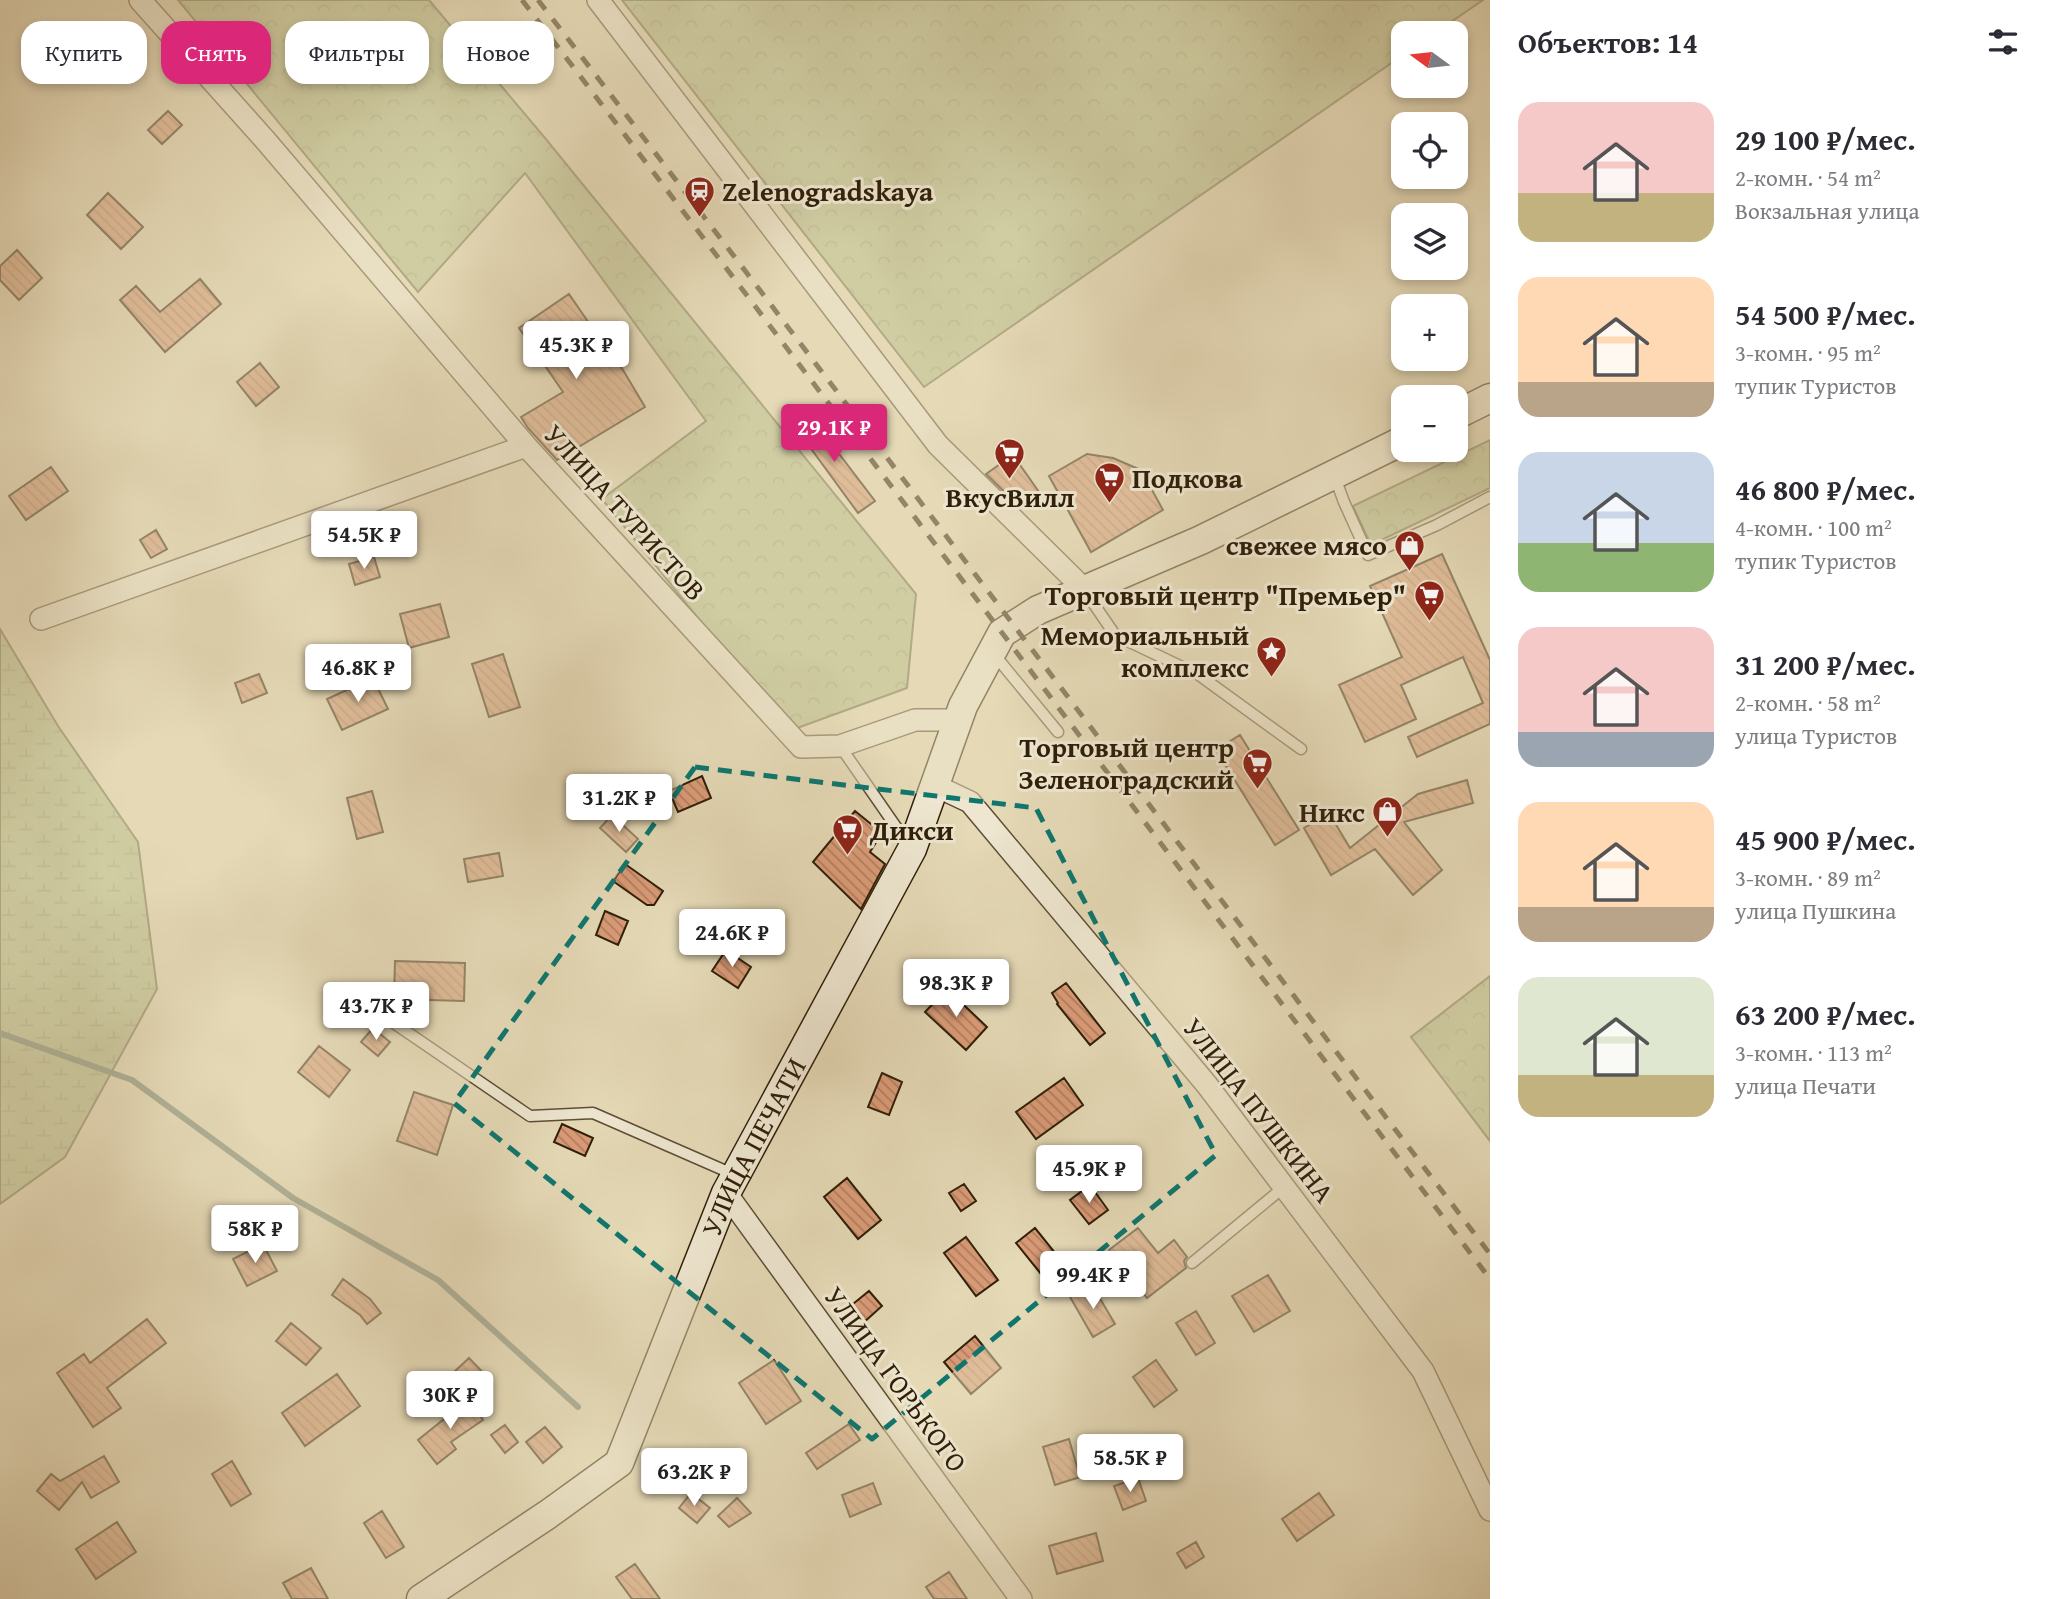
<!DOCTYPE html>
<html lang="ru">
<meta charset="utf-8">
<style>
:root{--surface:#fff;--page:#f7f7f7;--text:#2b2b33;--muted:#7c7c81;--accent:#db2777}
body{margin:0;font-family:"Gentium Book Plus",serif;background:var(--page);color:var(--text);height:100vh;display:flex;flex-direction:column;font-size:26px;white-space:nowrap}
*{box-sizing:border-box;margin:0}
p{font-size:23px;color:var(--muted)}
.icon{flex:none;width:38px;height:38px;fill:none;stroke:currentColor;stroke-width:2;stroke-linecap:round;stroke-linejoin:round}
.map{position:relative;flex:1;overflow:hidden}
.panel{display:flex;flex-direction:column;background:var(--surface);width:560px}
.panel>*{flex:none}
.banner{position:absolute;left:21px;top:21px;width:665px;height:63px;display:flex;gap:14px}
.needle{width:46px;rotate:285deg}
.fabs{position:absolute;left:1391px;top:21px;display:grid;gap:14px}
.fabs a{display:grid;place-items:center;width:77px;height:77px;border-radius:14px;background:var(--surface);box-shadow:0 4px 10px #0003;font-size:35px}
.price{position:absolute;translate:-50% -60px;padding:0 16px;border-radius:7px;background:#fff;color:#222;font-size:23px;line-height:46px;filter:drop-shadow(0 2px 4px #0008)}
.price::after{content:'';position:absolute;left:50%;top:42px;width:21px;height:16px;margin-left:-10px;background:inherit;clip-path:polygon(0 0,100% 0,50% 100%)}
.price.on{background:var(--accent);color:#fff}
ul{padding:0;list-style:none}
li{display:flex;align-items:center;gap:21px;height:175px;padding:0 28px}
li span{display:grid;place-items:center;flex:none;width:196px;height:140px;border-radius:21px;color:#555}
li>.icon{margin-inline-start:auto}
span .icon{width:84px;height:84px;fill:#fffc;stroke-width:1}
li b{font-size:30px}
h2{display:flex;justify-content:space-between;align-items:center;height:84px;padding:0 28px;font-size:30px}
.chip{padding:0 24px;border-radius:21px;background:var(--surface);box-shadow:0 4px 10px #0003;font-size:24px;line-height:63px}
.chip.on{background:var(--accent);color:#fff}
main{display:flex;flex:1;min-height:0}
.map>svg:first-child{display:block}
.forest{fill:url(#forest-crowns);stroke:#736f4a;stroke-width:2}
.wetland{fill:url(#wetland-marsh);stroke:#736f4a;stroke-width:2}
.lines{fill:none;stroke-linecap:round;stroke-linejoin:round}
.stream{stroke:#6d7c6d;stroke-width:6}
.building{fill:url(#building-back-hatch);stroke:#2f1f08;stroke-width:2}
.lane-casing{stroke:#5c4e34;stroke-width:13}
.street-casing{stroke:#5c4e34;stroke-width:24}
.secondary-casing{stroke:#2f1f08;stroke-width:31}
.lane{stroke:#eee6d0;stroke-width:10}
.street{stroke:#eee6d0;stroke-width:21}
.secondary{stroke:#eee6d0;stroke-width:28}
.rail{stroke:#2f1f08;stroke-width:5;stroke-dasharray:12 12;stroke-linecap:butt}
.marked{fill:none;stroke:#0f766e;stroke-width:5;stroke-dasharray:14 9;stroke-linejoin:round}
.labels{text-anchor:middle;stroke-width:6;stroke-linejoin:round;paint-order:stroke}
.poi-label{font-size:28px;font-weight:bold;fill:#2f1f08;stroke:#eee6d0;text-anchor:end}
.street-label{font-size:28px;fill:#2f1f08;stroke:#eee6d0}
</style>
<main>
<div class="map">
<svg width="1490" height="1599" viewBox="0 0 1490 1599">
<defs>
<pattern id="forest-crowns" width="20" height="18" patternUnits="userSpaceOnUse" patternTransform="scale(1.75)"><rect width="20" height="18" fill="#b7bf8c"/><path d="M2 6a3 3 0 1 1 6 0M12 15a3 3 0 1 1 6 0" fill="none" stroke="#9ea477"/></pattern>
<pattern id="wetland-marsh" width="20" height="14" patternUnits="userSpaceOnUse" patternTransform="scale(1.75)"><rect width="20" height="14" fill="#b7bf8c"/><path d="M1 5h8M5 5V1M11 12h8M15 12V8" fill="none" stroke="#9ea477"/></pattern>
<pattern id="building-back-hatch" width="6" height="6" patternUnits="userSpaceOnUse" patternTransform="scale(1.75)"><rect width="6" height="6" fill="#da9b77"/><path d="M-1 5l2 2M0 0l6 6M5-1l2 2" fill="none" stroke="#b17e60"/></pattern>
</defs>
<rect width="100%" height="100%" fill="#e5d9b6"/>
<filter id="stains"><feTurbulence type="fractalNoise" baseFrequency=".00286" numOctaves="4"/><feColorMatrix values="0 0 0 0 .2 0 0 0 0 .09 0 0 0 0 .02 0 0 0 .5 -.17"/></filter>
<radialGradient id="worn" r=".72"><stop offset=".6" stop-color="#630" stop-opacity="0"/><stop offset="1" stop-color="#630" stop-opacity=".3"/></radialGradient>
<path class="forest" d="M178,0H429L545,138L916,594L907,688L789,731L602,499L706,421L525,173L418,292Z
M622,0H1483L1435,33H1404L1403,55L924,387Z
M1490,440V488L1371,545L1353,506Z
M1490,976V1141L1411,1037Z"/>
<path class="wetland" d="M0,629L58,726L138,842L157,989L65,1157L0,1204Z"/>
<g class="lines">
<path class="stream" d="M0,1033L132,1080L293,1198L438,1280L578,1407"/>
</g>
<path class="building" d="M168,111L182,125L162,144L148,130Z
M108,193L143,227L121,249L87,215Z
M17,250L42,278L19,300L0,280V266Z
M200,279L221,304L165,352L120,300L136,286L160,312Z
M569,294L615,361L617,360L645,407L557,460L528,428L521,417L563,392L519,328Z
M260,363L279,387L256,406L237,382Z
M808,413L875,501L858,513L793,424Z
M1087,454L1113,458L1141,470L1163,510L1091,552L1049,476Z
M1013,455L1039,492L1019,506L986,474Z
M51,467L68,491L26,520L9,496Z
M156,530L167,549L151,558L140,540Z
M1442,554L1490,660V724L1417,757L1408,737L1483,703L1463,657L1401,685L1416,719L1365,742L1339,685L1402,657L1370,586Z
M374,557L380,577L355,585L349,564Z
M440,604L449,637L409,648L400,614Z
M503,654L520,707L489,717L472,664Z
M259,674L267,693L242,703L235,683Z
M373,678L388,709L342,730L327,699Z
M1240,735L1299,830L1275,845L1216,750Z
M702,776L711,798L678,812L669,791Z
M1467,780L1473,803L1404,822L1442,870L1413,895L1375,849L1331,875L1304,828L1329,813L1350,848L1418,794Z
M372,791L383,832L357,839L347,798Z
M855,811L882,833L870,852L885,864L861,909L813,862Z
M612,815L638,839L626,852L600,828Z
M499,853L503,876L468,882L464,859Z
M625,864L663,891L654,905H647L613,881Z
M605,911L628,921L618,945L596,935Z
M726,950L751,967L738,988L712,971Z
M395,961L465,963L464,1001L394,999Z
M1066,983L1105,1033L1090,1045L1057,1004L1058,1003L1052,993Z
M947,989L987,1027L966,1050L925,1012Z
M373,1028L390,1042L378,1056L361,1042Z
M319,1046L350,1070L329,1097L298,1072Z
M882,1073L902,1082L889,1115L868,1107Z
M1064,1078L1083,1105L1036,1139L1016,1112Z
M414,1092L453,1105L437,1155L397,1141Z
M562,1124L593,1138L585,1156L554,1142Z
M847,1178L881,1220L858,1239L824,1197Z
M964,1184L976,1201L961,1211L949,1193Z
M1090,1185L1108,1210L1089,1224L1070,1200Z
M1035,1228L1060,1259L1041,1274L1016,1243Z
M1138,1228L1158,1253L1174,1240L1187,1257L1184,1261L1186,1268L1147,1298L1109,1250Z
M966,1237L998,1280L976,1296L944,1253Z
M263,1244L277,1271L247,1286L233,1259Z
M1268,1275L1290,1311L1254,1332L1232,1296Z
M343,1279L370,1299L381,1313L367,1324L360,1315L332,1295Z
M1092,1285L1115,1324L1093,1337L1070,1297Z
M869,1291L882,1306L862,1324L848,1308Z
M1196,1311L1215,1343L1196,1355L1176,1323Z
M147,1319L166,1343L107,1388L121,1408L93,1427L57,1373L84,1354L90,1363Z
M291,1323L321,1348L306,1365L276,1341Z
M975,1336L1001,1368L971,1394L944,1362Z
M469,1358L491,1381L477,1395L454,1372Z
M774,1360L801,1401L766,1424L739,1383Z
M1156,1360L1177,1390L1154,1407L1133,1377Z
M337,1374L360,1406L305,1446L282,1413Z
M469,1399L483,1420L451,1442L456,1449L437,1464L418,1440Z
M849,1424L860,1440L817,1469L806,1453Z
M505,1425L518,1442L505,1453L491,1435Z
M545,1427L562,1447L543,1463L526,1442Z
M1069,1439L1080,1477L1055,1485L1043,1447Z
M104,1456L119,1482L91,1498L82,1482L59,1510L37,1491L51,1474L60,1481Z
M232,1461L251,1494L231,1506L212,1474Z
M1138,1478L1146,1501L1123,1510L1114,1486Z
M873,1483L881,1504L850,1517L842,1495Z
M691,1493L710,1508L697,1523L679,1508Z
M1319,1493L1334,1515L1297,1541L1282,1519Z
M737,1498L751,1513L729,1527L718,1516Z
M382,1511L404,1547L386,1558L364,1523Z
M117,1522L136,1552L96,1579L76,1549Z
M1096,1533L1103,1561L1057,1574L1049,1546Z
M1196,1542L1204,1557L1186,1568L1177,1553Z
M635,1564L660,1599H632L616,1577Z
M311,1568L328,1599H292L283,1583Z
M949,1572L967,1599H934L926,1587Z"/>
<g class="lines">
<defs>
<path id="lane" d="M1334,475L1344,502L1368,555L1437,525L1490,497
M1085,591L1115,635L1199,675L1301,749
M993,653L1058,732
M840,746L910,847
M366,1004L530,1116L593,1113L735,1175
M1192,1263L1284,1187"/>
<path id="street" d="M140,0L266,141L526,446L801,747L840,746L915,720H958
M598,0L938,445L1084,589
M41,619L526,446
M934,785L970,802L1207,1085L1423,1371L1490,1510
M726,1193L1021,1599"/>
<g id="secondary">
<path d="M1456,415L1490,398"/>
<path id="s1" d="M421,1599L547,1515L619,1463L726,1193L912,849L963,706L1002,633L1038,610L1201,540L1404,440"/>
</g>
</defs>
<use href="#lane" class="lane-casing"/>
<use href="#street" class="street-casing"/>
<use href="#secondary" class="secondary-casing"/>
<use href="#lane" class="lane"/>
<use href="#street" class="street"/>
<use href="#secondary" class="secondary"/>
<path class="rail" d="M522,0C847,425 1167,853 1490,1279
M538,0C858,416 1172,837 1490,1254"/>
</g>
<path d="M0 0H1490V1599H0ZM695,767L1036,808L1216,1155L872,1439L454,1103Z" fill="#e5d9b6" fill-opacity=".55" fill-rule="evenodd"/>
<path class="marked" d="M695,767L1036,808L1216,1155L872,1439L454,1103Z"/>
<defs>
<symbol id="station-pin" viewBox="-11 -11 22 30"><path d="M0 17L-7.5 6A9.5 9.5 0 1 1 7.5 6Z" fill="#8f2418" stroke="#eee6d0"/><path d="M-3-6H3Q5-6 5-4V2Q5 4 3 4L4.5 6H3L1.5 4h-3L-3 6H-4.5L-3 4Q-5 4-5 2V-4Q-5-6-3-6ZM-3.5-4v3h7v-3ZM-3.5 1v1.5H-2V1ZM2 1v1.5H3.5V1Z" fill="#fff"/></symbol>
<symbol id="supermarket-pin" viewBox="-11 -11 22 30"><path d="M0 17L-7.5 6A9.5 9.5 0 1 1 7.5 6Z" fill="#8f2418" stroke="#eee6d0"/><path d="M-6-5.5h2.5l.6 2H6L4.5 2H-2.5L-4.4-4H-6ZM-1.5 3.2a1.3 1.3 0 1 0 .1 0ZM3 3.2a1.3 1.3 0 1 0 .1 0Z" fill="#fff"/></symbol>
<symbol id="shop-pin" viewBox="-11 -11 22 30"><path d="M0 17L-7.5 6A9.5 9.5 0 1 1 7.5 6Z" fill="#8f2418" stroke="#eee6d0"/><path d="M-5-2.5h2.3a2.7 3.5 0 0 1 5.4 0H5L5.5 6h-11ZM-1.5-2.5h3a1.5 2.3 0 0 0-3 0Z" fill="#fff"/></symbol>
<symbol id="sight-pin" viewBox="-11 -11 22 30"><path d="M0 17L-7.5 6A9.5 9.5 0 1 1 7.5 6Z" fill="#8f2418" stroke="#eee6d0"/><path d="M0-6L1.8-2.2L6-1.7L2.9 1.2L3.7 5.4L0 3.3L-3.7 5.4L-2.9 1.2L-6-1.7L-1.8-2.2Z" fill="#fff"/></symbol>
</defs>
<g fill-rule="evenodd">
<use href="#station-pin" x="682" y="174" width="35" height="47"/>
<use href="#supermarket-pin" x="992" y="436" width="35" height="47"/>
<use href="#supermarket-pin" x="1092" y="460" width="35" height="47"/>
<use href="#shop-pin" x="1392" y="528" width="35" height="47"/>
<use href="#supermarket-pin" x="1412" y="578" width="35" height="47"/>
<use href="#sight-pin" x="1254" y="634" width="35" height="47"/>
<use href="#supermarket-pin" x="1240" y="746" width="35" height="47"/>
<use href="#shop-pin" x="1370" y="794" width="35" height="47"/>
<use href="#supermarket-pin" x="830" y="812" width="35" height="47"/>
</g>
<g class="labels">
<g class="poi-label">
<text x="722" y="201" text-anchor="start">Zelenogradskaya</text>
<text x="1132" y="488" text-anchor="start">Подкова</text>
<text x="1010" y="507" text-anchor="middle">ВкусВилл</text>
<text x="1387" y="555">свежее мясо</text>
<text x="1406" y="605">Торговый центр "Премьер"</text>
<text x="1249" y="645">Мемориальный<tspan x="1249" dy="32">комплекс</tspan></text>
<text x="1234" y="757">Торговый центр<tspan x="1234" dy="32">Зеленоградский</tspan></text>
<text x="1365" y="822">Никс</text>
<text x="870" y="840" text-anchor="start">Дикси</text>
</g>
<g class="street-label">
<text transform="translate(625 512) rotate(48)" y="10">УЛИЦА ТУРИСТОВ</text>
<text transform="translate(1259 1110) rotate(52)" y="10">УЛИЦА ПУШКИНА</text>
<text dy="10" stroke="none"><textPath href="#s1" startOffset="584">УЛИЦА ПЕЧАТИ</textPath></text>
<text transform="translate(896 1379) rotate(54)" y="10">УЛИЦА ГОРЬКОГО</text>
</g>
</g>
<rect width="100%" height="100%" filter="url(#stains)"/>
<rect width="100%" height="100%" fill="url(#worn)"/>
</svg>
<div class="fabs">
<a><svg class="needle" viewBox="-14 -14 28 28"><path d="M0-13l5 13h-10z" fill="#e53935"/><path d="M0 13l5-13h-10z" fill="#7c7c81"/></svg></a>
<a><svg class="icon" aria-label="locate" viewBox="0 0 24 24"><circle cx="12" cy="12" r="6"/><path d="M12 2v4M12 18v4M2 12h4M18 12h4"/></svg></a>
<a><svg class="icon" aria-label="layers" viewBox="0 0 24 24"><path d="M12 4l9 5-9 5-9-5zM3 14l9 5 9-5"/></svg></a>
<a>+</a>
<a>−</a>
</div>
<b class="price" style="left:576px;top:381px">45.3K ₽</b>
<b class="price on" style="left:834px;top:464px">29.1K ₽</b>
<b class="price" style="left:364px;top:571px">54.5K ₽</b>
<b class="price" style="left:358px;top:704px">46.8K ₽</b>
<b class="price" style="left:619px;top:834px">31.2K ₽</b>
<b class="price" style="left:732px;top:969px">24.6K ₽</b>
<b class="price" style="left:956px;top:1019px">98.3K ₽</b>
<b class="price" style="left:376px;top:1042px">43.7K ₽</b>
<b class="price" style="left:1089px;top:1205px">45.9K ₽</b>
<b class="price" style="left:255px;top:1265px">58K ₽</b>
<b class="price" style="left:1093px;top:1311px">99.4K ₽</b>
<b class="price" style="left:450px;top:1431px">30K ₽</b>
<b class="price" style="left:1130px;top:1494px">58.5K ₽</b>
<b class="price" style="left:694px;top:1508px">63.2K ₽</b>
<div class="banner">
<a class="chip">Купить</a>
<a class="chip on">Снять</a>
<a class="chip">Фильтры</a>
<a class="chip">Новое</a>
</div>
</div>
<section class="panel">
<h2>Объектов: 14<svg class="icon" aria-label="filters" viewBox="0 0 24 24"><path d="M4 7h16M4 17h16"/><circle cx="9" cy="7" r="2"/><circle cx="15" cy="17" r="2"/></svg></h2>
<ul>
<li><span style="background:linear-gradient(#f6c9c9 65%,#c2b280 0)"><svg class="icon" aria-label="home" viewBox="0 0 24 24"><path d="M3 11l9-7 9 7M6 9v11h12V9"/></svg></span><div><b>29 100 ₽/мес.</b><p>2-комн. · 54 m²</p><p>Вокзальная улица</p></div></li>
<li><span style="background:linear-gradient(#ffd9b3 75%,#b9a48a 0)"><svg class="icon" aria-label="home" viewBox="0 0 24 24"><path d="M3 11l9-7 9 7M6 9v11h12V9"/></svg></span><div><b>54 500 ₽/мес.</b><p>3-комн. · 95 m²</p><p>тупик Туристов</p></div></li>
<li><span style="background:linear-gradient(#c9d6e8 65%,#8fb573 0)"><svg class="icon" aria-label="home" viewBox="0 0 24 24"><path d="M3 11l9-7 9 7M6 9v11h12V9"/></svg></span><div><b>46 800 ₽/мес.</b><p>4-комн. · 100 m²</p><p>тупик Туристов</p></div></li>
<li><span style="background:linear-gradient(#f6c9c9 75%,#9aa5b1 0)"><svg class="icon" aria-label="home" viewBox="0 0 24 24"><path d="M3 11l9-7 9 7M6 9v11h12V9"/></svg></span><div><b>31 200 ₽/мес.</b><p>2-комн. · 58 m²</p><p>улица Туристов</p></div></li>
<li><span style="background:linear-gradient(#ffd9b3 75%,#b9a48a 0)"><svg class="icon" aria-label="home" viewBox="0 0 24 24"><path d="M3 11l9-7 9 7M6 9v11h12V9"/></svg></span><div><b>45 900 ₽/мес.</b><p>3-комн. · 89 m²</p><p>улица Пушкина</p></div></li>
<li><span style="background:linear-gradient(#dfe7d0 70%,#c2b280 0)"><svg class="icon" aria-label="home" viewBox="0 0 24 24"><path d="M3 11l9-7 9 7M6 9v11h12V9"/></svg></span><div><b>63 200 ₽/мес.</b><p>3-комн. · 113 m²</p><p>улица Печати</p></div></li>
</ul>
</section>
</main>
